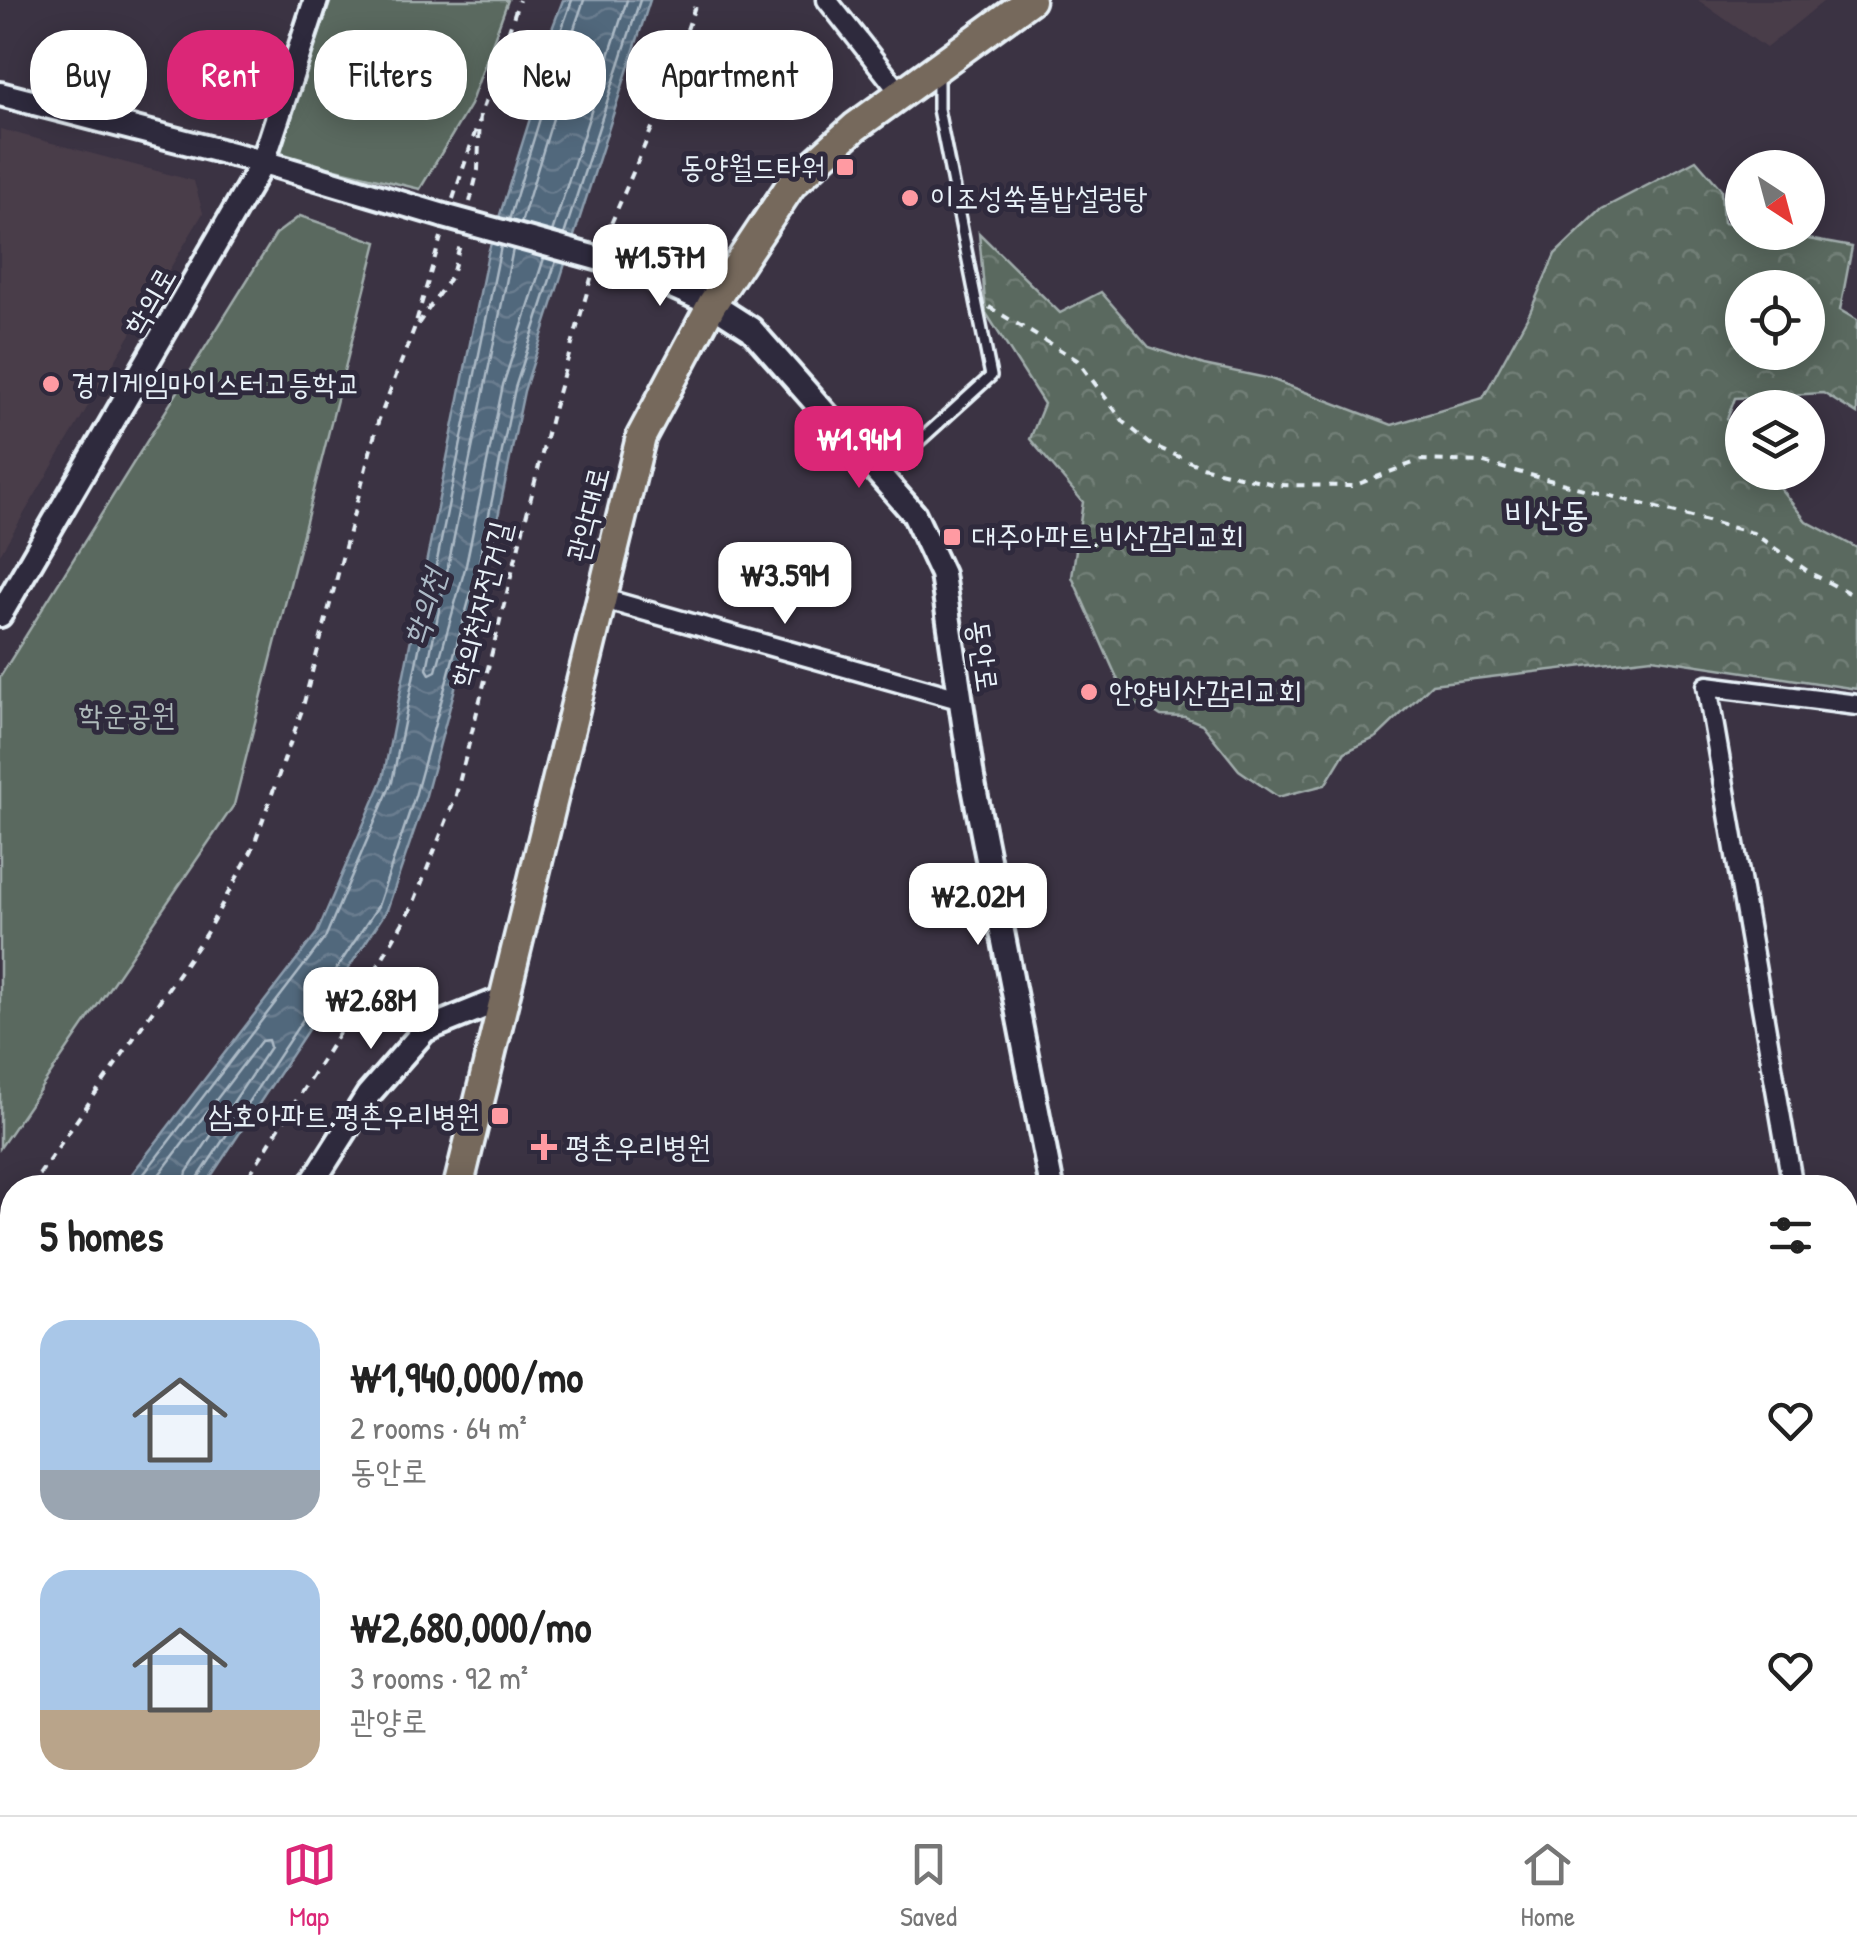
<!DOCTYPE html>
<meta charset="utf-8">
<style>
:root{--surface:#fff;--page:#f2f2f2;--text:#222;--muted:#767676;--line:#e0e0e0;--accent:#db2777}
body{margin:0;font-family:"Patrick Hand","Poor Story",sans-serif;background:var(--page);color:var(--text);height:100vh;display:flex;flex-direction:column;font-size:38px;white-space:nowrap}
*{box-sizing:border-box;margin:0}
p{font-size:32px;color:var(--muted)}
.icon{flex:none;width:55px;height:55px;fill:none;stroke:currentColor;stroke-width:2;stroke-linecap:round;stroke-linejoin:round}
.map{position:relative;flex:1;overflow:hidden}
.details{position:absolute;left:0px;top:1175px;width:1858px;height:640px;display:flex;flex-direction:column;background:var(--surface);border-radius:40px 40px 0 0;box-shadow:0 5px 25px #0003}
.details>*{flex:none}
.banner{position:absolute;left:30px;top:30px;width:1000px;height:90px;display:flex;gap:20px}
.needle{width:65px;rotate:144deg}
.controls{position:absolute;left:1725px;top:150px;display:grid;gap:20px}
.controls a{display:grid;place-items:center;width:100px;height:100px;border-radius:50%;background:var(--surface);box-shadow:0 5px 25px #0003;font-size:50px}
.price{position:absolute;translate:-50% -85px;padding:0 22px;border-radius:20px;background:#fff;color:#222;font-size:32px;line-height:65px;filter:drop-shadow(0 2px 5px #0008)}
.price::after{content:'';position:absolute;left:50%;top:60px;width:30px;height:22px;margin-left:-15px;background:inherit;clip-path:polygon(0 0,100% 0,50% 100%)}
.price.current{background:var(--accent);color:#fff}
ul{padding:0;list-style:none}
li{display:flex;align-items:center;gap:30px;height:250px;padding:0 40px}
li span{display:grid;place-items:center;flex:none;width:280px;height:200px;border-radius:30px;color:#555}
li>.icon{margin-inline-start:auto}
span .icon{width:120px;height:120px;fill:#fffc;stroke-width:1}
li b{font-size:42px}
h2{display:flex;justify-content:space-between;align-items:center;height:120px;padding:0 40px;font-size:42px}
.tag{padding:0 35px;border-radius:40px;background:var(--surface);box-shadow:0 5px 25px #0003;font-size:35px;line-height:90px}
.tag.current{background:var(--accent);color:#fff}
.dock{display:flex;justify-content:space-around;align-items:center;height:140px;border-top:2px solid var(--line);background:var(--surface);font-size:28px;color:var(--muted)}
.dock a{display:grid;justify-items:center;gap:5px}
.dock .current{color:var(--accent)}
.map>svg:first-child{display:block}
.built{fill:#4a3d4a}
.green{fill:#5a695f;stroke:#a1adac;stroke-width:2.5}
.forest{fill:url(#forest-crowns);stroke:#a1adac;stroke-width:2.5;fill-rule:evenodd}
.water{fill:url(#water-waves);stroke:#8d9eae;stroke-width:2.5}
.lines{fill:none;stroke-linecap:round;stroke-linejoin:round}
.shore{stroke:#acbac6;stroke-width:2.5}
.service-casing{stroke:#e8f1f8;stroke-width:16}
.minor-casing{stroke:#e8f1f8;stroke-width:25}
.tertiary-casing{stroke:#e8f1f8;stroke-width:30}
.primary-casing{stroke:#e8f1f8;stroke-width:35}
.path{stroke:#e8f1f8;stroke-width:4;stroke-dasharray:8 8;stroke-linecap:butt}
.service{stroke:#2f2a3d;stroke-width:9}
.minor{stroke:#2f2a3d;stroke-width:18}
.tertiary{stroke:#2f2a3d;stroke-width:22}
.primary{stroke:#76695c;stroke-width:28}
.tertiary-bridge-casing{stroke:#e8f1f8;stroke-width:30;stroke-linecap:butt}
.tertiary-bridge{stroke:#2f2a3d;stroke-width:22}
.poi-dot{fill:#ff9aa2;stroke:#2f2a3d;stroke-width:4}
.labels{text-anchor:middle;stroke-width:10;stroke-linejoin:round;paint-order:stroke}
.poi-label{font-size:30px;fill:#e8f1f8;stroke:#2f2a3d;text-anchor:start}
.street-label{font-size:30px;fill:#e8f1f8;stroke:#2f2a3d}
.park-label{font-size:30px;fill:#afbbbb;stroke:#2f2a3d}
.water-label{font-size:32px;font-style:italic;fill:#acbac6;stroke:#2f2a3d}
.quarter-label{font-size:35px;fill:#e8f1f8;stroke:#2f2a3d}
</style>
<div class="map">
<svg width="1857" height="1815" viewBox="0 0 1857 1815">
<defs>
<pattern id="forest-crowns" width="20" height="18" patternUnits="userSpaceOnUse" patternTransform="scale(2.5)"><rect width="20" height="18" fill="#5a695f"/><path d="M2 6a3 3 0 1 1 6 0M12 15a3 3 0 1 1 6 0" fill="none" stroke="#727f77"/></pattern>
<pattern id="water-waves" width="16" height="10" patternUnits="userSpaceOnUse" patternTransform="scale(2.5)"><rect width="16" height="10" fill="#51677c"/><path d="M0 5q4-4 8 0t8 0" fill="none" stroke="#6a7d8f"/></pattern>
</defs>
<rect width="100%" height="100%" fill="#3b3343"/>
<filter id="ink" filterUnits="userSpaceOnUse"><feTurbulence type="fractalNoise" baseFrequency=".01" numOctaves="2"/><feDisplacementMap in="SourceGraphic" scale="20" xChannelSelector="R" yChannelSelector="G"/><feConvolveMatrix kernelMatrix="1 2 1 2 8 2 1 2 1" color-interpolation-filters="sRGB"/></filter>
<g filter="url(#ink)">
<path class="built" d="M1698,0H1825L1766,48Z
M0,129L194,181L203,213L0,554Z
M1857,1495V1721L1845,1717V1506Z"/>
<path class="green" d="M331,0H508L470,105L420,189L277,155Z
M300,216L377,242L234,805L0,1148V677L276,234Z
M1845,1744L1857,1749V1815H1231L1246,1802H1845Z
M435,1803H902L893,1815H451Z"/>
<path class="forest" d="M1696,160L1721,189L1723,223L1742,226V232L1775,233L1852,247L1840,310L1857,320V414L1823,393L1735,398L1727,419L1742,439V472L1768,473L1806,521L1857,548V689L1652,658L1432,684L1377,737L1345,752L1325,785L1278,797L1239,770L1202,724L1185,717L1161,716L1143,704L1130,707L1072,577L1083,502L1030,439L1044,404L986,313L979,233L1060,313L1101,292L1149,347L1204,365L1271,379L1392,425L1483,398L1530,312L1555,254L1602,209ZM1742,288H1808V352H1742Z"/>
<path class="water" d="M563,0H650L524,391L487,570L425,799L387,910L204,1187L121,1188L317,933L383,779L488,253L533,109L530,87Z
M12,1371V1459L0,1472V1395Z"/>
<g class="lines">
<path class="shore" d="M590,48L593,54L579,99L573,102L569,91L584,50Z
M509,220L542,112L541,87L572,0
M521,223L554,115L553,89L584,0
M552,232L627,0
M564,235L640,0
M513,249L427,669L430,674L436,671L466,565L503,385L544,258
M133,1188L325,938L392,782L501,246
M149,1188L261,1041L268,1040L270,1047L187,1172L184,1188
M197,1188L198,1178L378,906L415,796L478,568L515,388L556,261"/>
<defs>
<path id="service" d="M883,474L991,376L938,109V73
M1845,1789L1857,1793
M1741,1802L1757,1815
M1369,1815L1388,1802"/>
<path id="minor" d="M827,0L901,94
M600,598L959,699
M1793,1188L1707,686L1857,705
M1845,1253L1857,1252
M1845,1425L1857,1423
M1845,1476L1857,1478
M0,1532L12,1521
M1845,1736L1857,1740
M0,1782L12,1794
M22,1802L36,1815
M917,1815L927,1802
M1185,1815L1199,1802"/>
<path id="tertiary" d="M0,94L263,162L444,216
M629,267L712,304L751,329L914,514L942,574L972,777L1052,1188
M0,615L263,162L316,0
M309,1188L368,1095L425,1030L502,999
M0,1610L12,1600
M324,1802L340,1815
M1137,1802L1139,1815"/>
<path id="primary" d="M458,1188L641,437L712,304L791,185L855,127L1030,0
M74,1815L85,1802
M148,1815L159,1802"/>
</defs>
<use href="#service" class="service-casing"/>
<use href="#minor" class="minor-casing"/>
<use href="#tertiary" class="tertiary-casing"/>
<use href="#primary" class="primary-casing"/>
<path class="path" d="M453,199L519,0
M470,202L478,170L480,113
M605,238L661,107L697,0
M989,307L1077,360L1124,422L1150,444L1202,467L1277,485L1353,486L1421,460L1480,462L1753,533L1812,574L1857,597
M418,324L452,275L461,241
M30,1188L205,935L252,850L302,710L378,422L414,329L441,237
M241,1188L336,1038L412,907L455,799L552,414L592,275
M0,1231L12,1213"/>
<use href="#service" class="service"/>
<use href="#minor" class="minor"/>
<use href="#tertiary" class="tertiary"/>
<use href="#primary" class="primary"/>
<defs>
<path id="tertiary-bridge" d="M444,216L629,267"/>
</defs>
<use href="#tertiary-bridge" class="tertiary-bridge-casing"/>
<use href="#tertiary-bridge" class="tertiary-bridge"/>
</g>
</g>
<g class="poi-dot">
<rect x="835" y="157" width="20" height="20" rx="5"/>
<circle cx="910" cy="198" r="10"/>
<circle cx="51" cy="384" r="10"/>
<rect x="942" y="527" width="20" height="20" rx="5"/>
<circle cx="1089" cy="692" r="10"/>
<rect x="490" y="1106" width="20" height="20" rx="5"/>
<path d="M539 1132h10v10h10v10h-10v10h-10v-10h-10v-10h10z"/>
</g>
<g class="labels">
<g class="poi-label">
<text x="825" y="177" text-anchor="end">동양월드타워</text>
<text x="930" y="208">이조성쑥돌밥설렁탕</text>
<text x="71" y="394">경기게임마이스터고등학교</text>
<text x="972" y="547">대주아파트.비산감리교회</text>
<text x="1109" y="702">안양비산감리교회</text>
<text x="480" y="1126" text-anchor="end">삼호아파트.평촌우리병원</text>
<text x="566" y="1157">평촌우리병원</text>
</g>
<g class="street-label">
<text transform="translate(150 301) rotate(-60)" y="10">학의로</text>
<text transform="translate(588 514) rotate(-76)" y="10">관악대로</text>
<text transform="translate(481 604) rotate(-76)" y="10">학의천자전거길</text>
<text transform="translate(983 656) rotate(82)" y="10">동안로</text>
</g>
<g class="park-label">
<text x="127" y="725">학운공원</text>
</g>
<g class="water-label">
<text transform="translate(424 607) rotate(-73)" y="11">학의천</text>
</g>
<g class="quarter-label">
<text x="1547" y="526">비산동</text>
</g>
</g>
</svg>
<div class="controls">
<a><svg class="needle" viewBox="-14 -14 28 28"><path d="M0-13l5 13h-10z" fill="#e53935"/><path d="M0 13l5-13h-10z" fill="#767676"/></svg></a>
<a><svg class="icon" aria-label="locate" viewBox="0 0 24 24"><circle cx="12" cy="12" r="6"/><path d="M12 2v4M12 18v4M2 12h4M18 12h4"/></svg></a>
<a><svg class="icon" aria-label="layers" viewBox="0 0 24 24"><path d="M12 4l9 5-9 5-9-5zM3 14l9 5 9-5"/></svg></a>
</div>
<b class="price" style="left:660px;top:309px">₩1.57M</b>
<b class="price current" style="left:859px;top:491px">₩1.94M</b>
<b class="price" style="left:785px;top:627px">₩3.59M</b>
<b class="price" style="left:978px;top:948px">₩2.02M</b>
<b class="price" style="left:371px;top:1052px">₩2.68M</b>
<div class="banner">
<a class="tag">Buy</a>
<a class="tag current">Rent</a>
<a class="tag">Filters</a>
<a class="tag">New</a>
<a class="tag">Apartment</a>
</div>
<section class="details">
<h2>5 homes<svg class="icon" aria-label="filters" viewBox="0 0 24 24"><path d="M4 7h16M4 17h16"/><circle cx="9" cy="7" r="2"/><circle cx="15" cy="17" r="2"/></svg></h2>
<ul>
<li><span style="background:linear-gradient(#a9c7e8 75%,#9aa5b1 0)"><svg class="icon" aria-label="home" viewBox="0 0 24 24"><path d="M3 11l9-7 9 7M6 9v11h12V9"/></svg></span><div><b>₩1,940,000/mo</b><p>2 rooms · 64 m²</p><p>동안로</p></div><svg class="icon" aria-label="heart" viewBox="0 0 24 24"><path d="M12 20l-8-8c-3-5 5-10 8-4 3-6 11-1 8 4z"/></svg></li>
<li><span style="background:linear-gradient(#a9c7e8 70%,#b9a48a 0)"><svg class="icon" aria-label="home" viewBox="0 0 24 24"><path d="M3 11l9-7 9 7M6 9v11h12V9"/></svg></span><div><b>₩2,680,000/mo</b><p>3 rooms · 92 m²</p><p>관양로</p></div><svg class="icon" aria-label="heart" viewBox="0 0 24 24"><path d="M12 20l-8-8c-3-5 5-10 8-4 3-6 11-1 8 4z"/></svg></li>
</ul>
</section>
</div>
<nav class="dock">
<a class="current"><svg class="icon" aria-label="map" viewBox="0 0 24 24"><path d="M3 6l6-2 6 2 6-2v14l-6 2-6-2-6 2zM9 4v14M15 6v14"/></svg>Map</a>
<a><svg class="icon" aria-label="saved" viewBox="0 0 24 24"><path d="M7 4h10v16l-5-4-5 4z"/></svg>Saved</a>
<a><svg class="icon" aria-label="home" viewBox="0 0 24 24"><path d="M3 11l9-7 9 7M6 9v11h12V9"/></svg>Home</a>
</nav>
